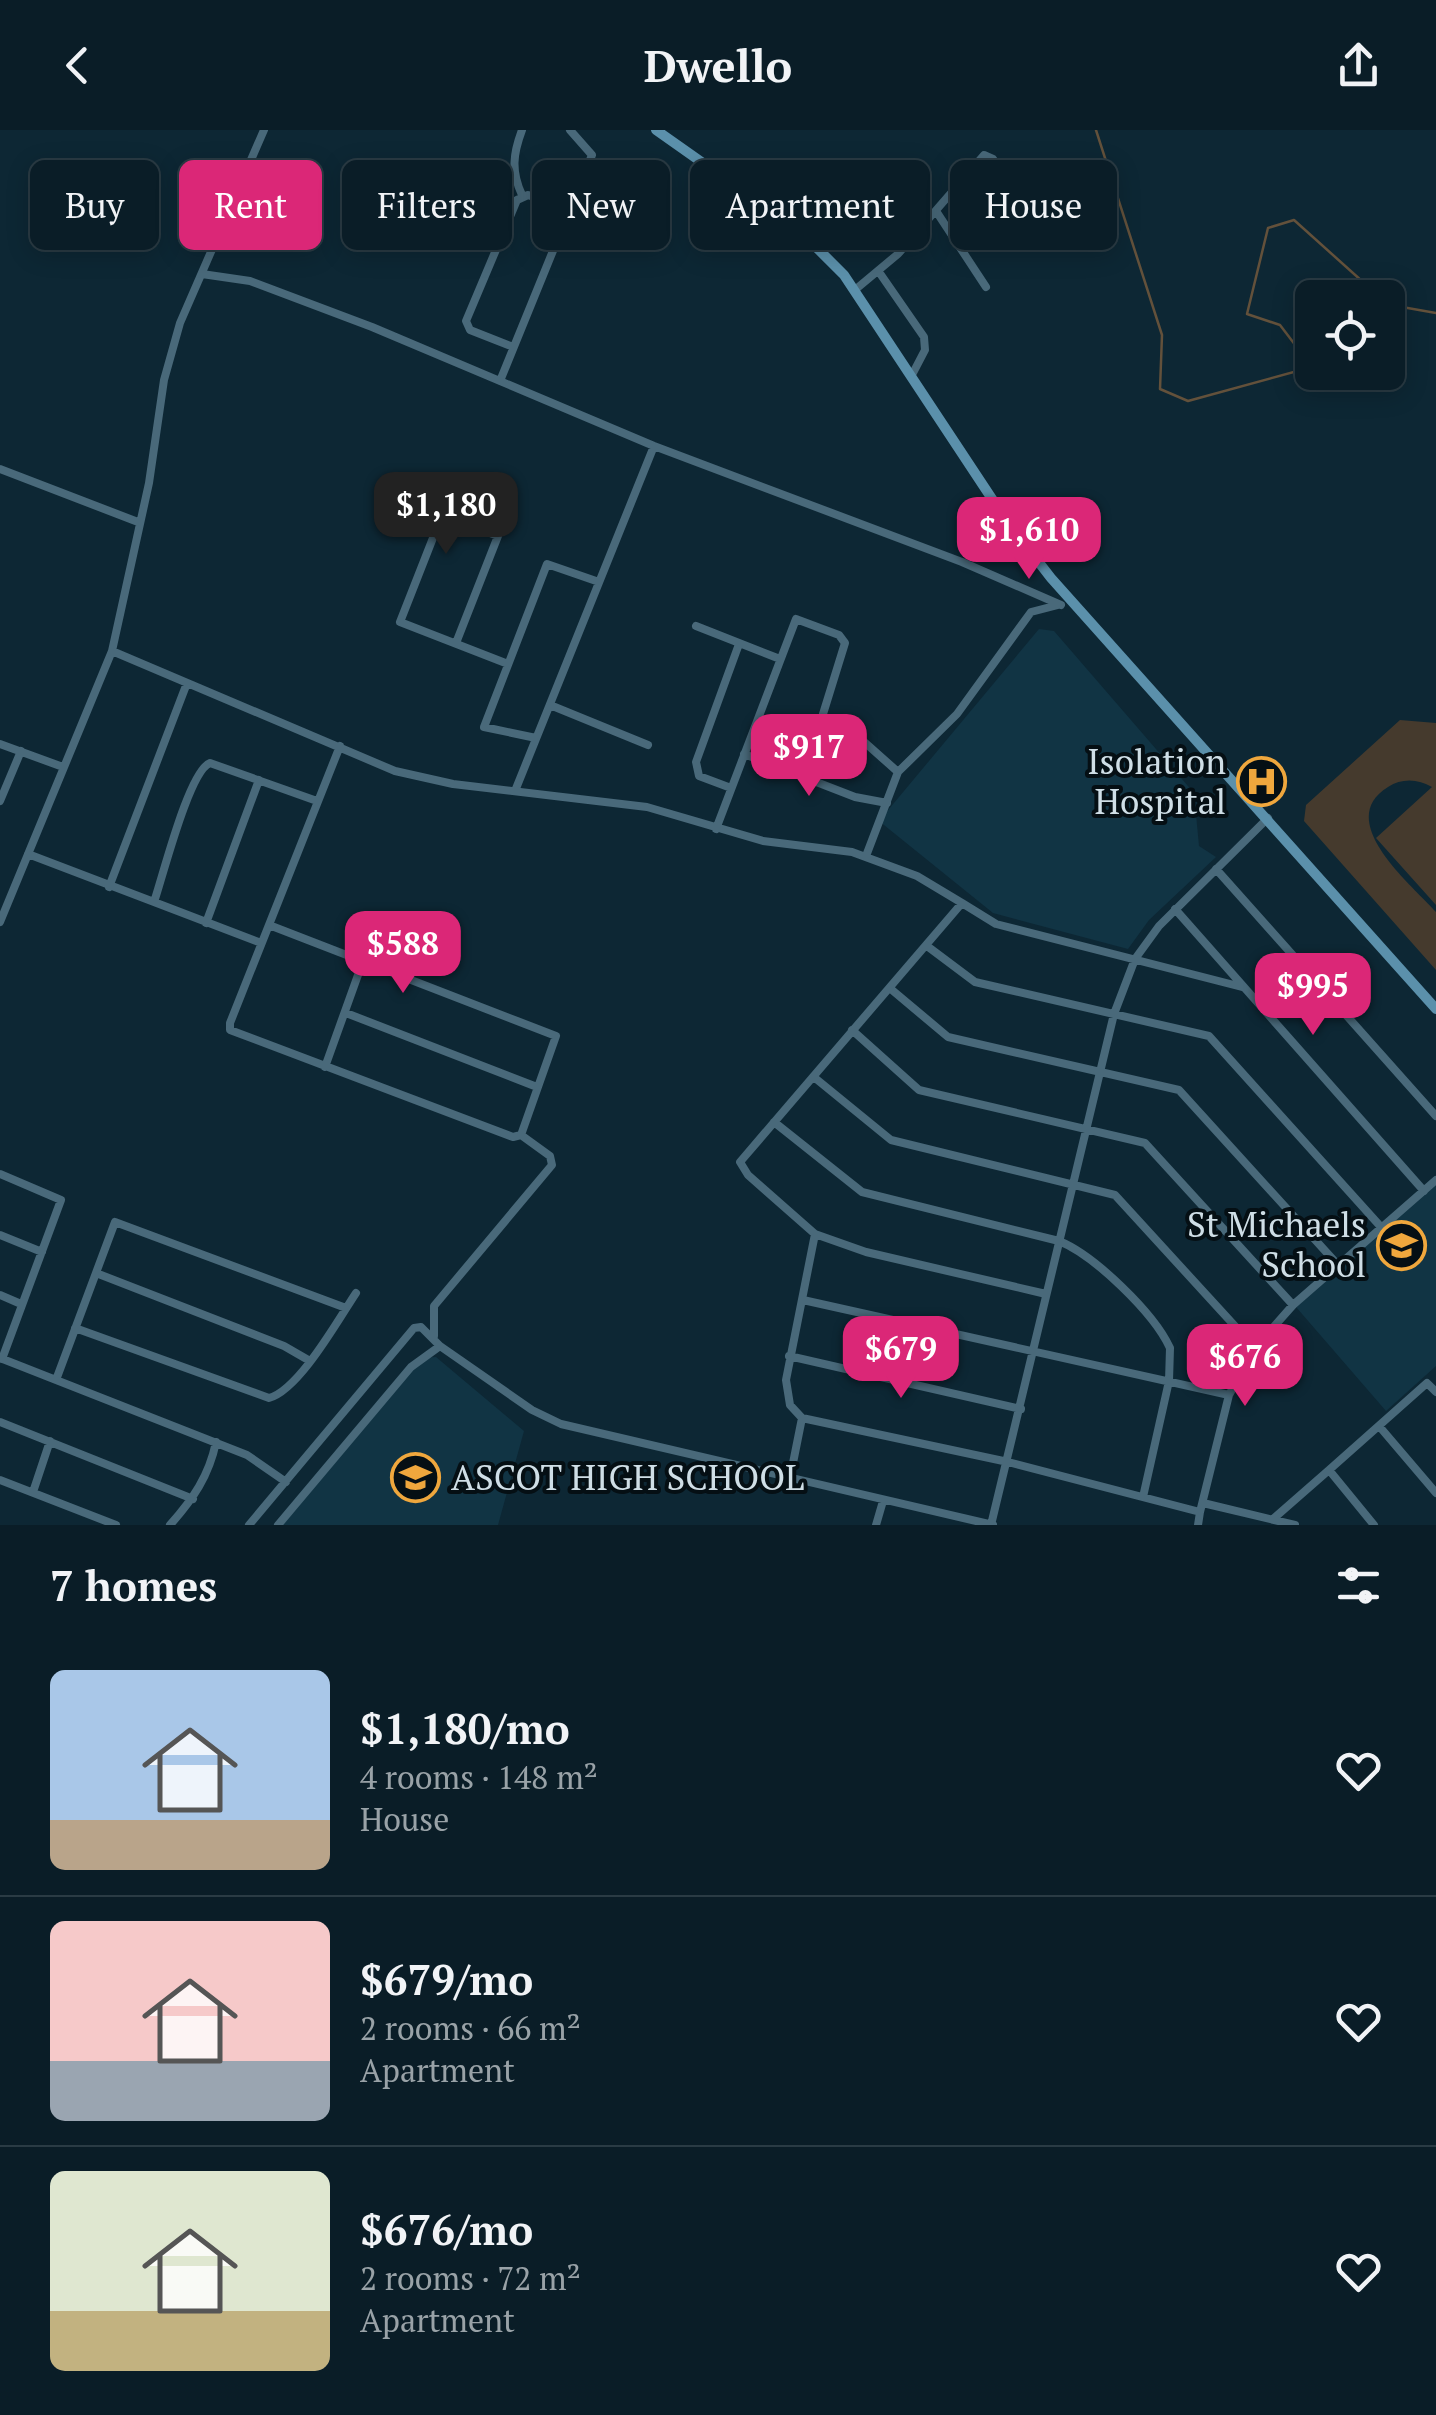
<!DOCTYPE html>
<meta charset="utf-8">
<style>
:root{--surface:#0a1d27;--page:#182a33;--text:#f1f3f6;--muted:#99a2a7;--line:#2a3b44;--accent:#db2777}
body{margin:0;font-family:"PT Serif",serif;background:var(--page);color:var(--text);height:100vh;display:flex;flex-direction:column;font-size:38px;white-space:nowrap}
*{box-sizing:border-box;margin:0}
p{font-size:32px;color:var(--muted)}
.icon{flex:none;width:55px;height:55px;fill:none;stroke:currentColor;stroke-width:2;stroke-linecap:round;stroke-linejoin:round}
.map{position:relative;height:1395px;overflow:hidden}
.panel{display:flex;flex-direction:column;background:var(--surface);flex:1}
.panel>*{flex:none}
.hud{position:absolute;left:30px;top:30px;width:1378px;height:90px;display:flex;gap:20px}
.controls{position:absolute;left:1295px;top:150px;display:grid;gap:20px}
.controls a{display:grid;place-items:center;width:110px;height:110px;border-radius:15px;background:var(--surface);box-shadow:0 5px 25px #0003,0 0 0 2px var(--line);font-size:50px}
.price{position:absolute;translate:-50% -85px;padding:0 22px;border-radius:20px;background:var(--accent);color:#fff;font-size:32px;line-height:65px;filter:drop-shadow(0 2px 5px #0008)}
.price::after{content:'';position:absolute;left:50%;top:60px;width:30px;height:22px;margin-left:-15px;background:inherit;clip-path:polygon(0 0,100% 0,50% 100%)}
.price.on{background:#222;color:#fff}
ul{padding:0;list-style:none}
li{display:flex;align-items:center;gap:30px;height:250px;padding:0 50px}
li+li{border-top:2px solid var(--line)}
li span{display:grid;place-items:center;flex:none;width:280px;height:200px;border-radius:15px;color:#555}
li>.icon{margin-inline-start:auto}
span .icon{width:120px;height:120px;fill:#fffc;stroke-width:1}
li b{font-size:42px}
h2{display:flex;justify-content:space-between;align-items:center;height:120px;padding:0 50px;font-size:42px}
.chip{padding:0 35px;border-radius:15px;background:var(--surface);box-shadow:0 5px 25px #0003,0 0 0 2px var(--line);font-size:35px;line-height:90px}
.chip.on{background:var(--accent);color:#fff}
header{display:flex;justify-content:space-between;align-items:center;height:130px;padding:0 50px;background:var(--surface);font-size:45px;font-weight:800}
.map>svg:first-child{display:block}
.built{fill:#113444}
.green{fill:#453a2d}
.lines{fill:none;stroke-linecap:round;stroke-linejoin:round}
.stream{stroke:#63513b;stroke-width:2.5}
.street{stroke:#49697a;stroke-width:8}
.secondary{stroke:#5b90ab;stroke-width:10}
.labels{text-anchor:middle;stroke-width:8;stroke-linejoin:round;paint-order:stroke}
.poi-label{font-size:35px;fill:#cfdee6;stroke:#050f14;text-anchor:end}
</style>
<header><svg class="icon" aria-label="back" viewBox="0 0 24 24"><path d="M15 5l-7 7 7 7"/></svg>Dwello<svg class="icon" aria-label="share" viewBox="0 0 24 24"><path d="M12 15V3M7 8l5-5 5 5M5 13v7h14v-7"/></svg></header>
<div class="map">
<svg width="1436" height="1395" viewBox="0 0 1436 1395">
<rect width="100%" height="100%" fill="#0d2734"/>
<path class="built" d="M1039,499L1054,501L1194,663L1199,716L1216,727L1149,790L1128,819L993,783L879,691Z
M1436,1054V1236L1386,1281L1296,1177Z
M436,1227L524,1301L498,1395H281L421,1228Z"/>
<path class="green" d="M1400,590L1436,593V775L1376,708L1432,657C1418,649 1402,648 1388,657C1333,691 1411,754 1436,782V840L1304,691L1306,675Z"/>
<g class="lines">
<path class="stream" d="M1096,0L1162,205L1160,259L1188,271L1312,237L1280,195L1247,184L1268,98L1294,90L1363,152L1387,168
M1388,168L1402,177L1436,183"/>
<path class="street" d="M522,65C511,41 513,24 522,0
M936,81L986,157
M879,142L924,207L925,220L913,243
M202,144L250,151L372,197L654,316L962,432L1061,475
M856,159L898,124L984,25L993,29L1039,95
M513,217L470,200L466,191L517,70L528,65L570,80
M500,251L592,25L570,0
M0,339L138,392
M696,496L780,529
M456,513L498,406L442,385L400,492L508,534
M112,521L395,641L453,654L647,677L763,711L852,722L917,746L962,773
M550,575L648,615
M536,608L484,597L547,434L599,452
M0,614L63,637
M744,624L855,667L887,673
M731,658L699,646L696,632L739,514
M515,661L654,316
M0,671L21,621
M716,699L796,489L839,505L845,513L823,584L826,596L862,610L898,642
M28,724L154,772
M866,726L898,642L957,584L1031,482L1058,475
M1216,739L1436,986
M109,757L187,553
M1175,779L1424,1061
M0,792L112,521L149,353L164,250L180,193L264,0
M206,793L259,650
M269,795L556,906L521,1005L513,1007L230,900V893L340,616
M261,813L154,772C163,746 189,641 210,633L317,671
M927,816L975,852L1209,906L1381,1097
M892,860L948,907L1179,960L1338,1135
M346,883L537,957
M852,900L919,960L1145,1013L1293,1175L1436,1050
M325,937L363,831
M815,948L891,1010L1115,1065L1255,1218
M774,992L862,1062L1059,1111C1094,1125 1154,1183 1170,1218L1169,1251L1143,1367
M0,1044L61,1070L2,1229
M0,1105L42,1122
M96,1143L284,1216L310,1231
M1046,1164L866,1122L815,1104L748,1045L740,1032L962,773L996,794L1242,857
M0,1165L21,1174
M803,1170L1229,1265
M75,1198L269,1268C299,1260 338,1190 356,1163
M434,1206V1176L552,1035L550,1026L521,1005
M789,1226L1021,1279
M0,1228L247,1325L286,1352
M56,1250L115,1092L346,1178
M802,1288L1008,1332L1200,1382L1198,1395
M0,1292L193,1369
M1379,1296L1436,1363
M790,1348L802,1288L790,1275L786,1250L815,1104
M0,1350L116,1395
M33,1362L50,1311
M1203,1373L1295,1395
M1200,1382L1229,1265L1255,1218L1293,1175
M1273,1389L1329,1340
M170,1395C193,1369 209,1346 216,1312
M249,1395L414,1198L421,1197L440,1216
M278,1395L411,1237L440,1216L532,1280L561,1294L993,1395
M876,1395L883,1371
M991,1395L1114,884L1135,829L1159,796L1268,688
M1374,1395L1329,1340L1427,1253L1436,1262"/>
<path class="secondary" d="M656,0L802,103L844,145L1006,390L1051,448L1436,879"/>
</g>
<defs>
<symbol id="hospital-ring" viewBox="-11 -11 22 22"><circle r="9.5" fill="#050f14" stroke="#efa73d" stroke-width="1.5"/><path d="M-5-5h3v3.5h4V-5h3V5h-3V1.5h-4V5h-3Z" fill="#efa73d"/></symbol>
<symbol id="school-ring" viewBox="-11 -11 22 22"><circle r="9.5" fill="#050f14" stroke="#efa73d" stroke-width="1.5"/><path d="M0-5L7-2L0 1L-7-2ZM-4 1L0 2.5L4 1V4Q0 6-4 4Z" fill="#efa73d"/></symbol>
</defs>
<g fill-rule="evenodd">
<use href="#hospital-ring" x="1234" y="624" width="55" height="55"/>
<use href="#school-ring" x="1374" y="1088" width="55" height="55"/>
<use href="#school-ring" x="388" y="1320" width="55" height="55"/>
</g>
<g class="labels">
<g class="poi-label">
<text x="1226" y="644">Isolation<tspan x="1226" dy="40">Hospital</tspan></text>
<text x="1366" y="1107">St Michaels<tspan x="1366" dy="40">School</tspan></text>
<text x="451" y="1360" text-anchor="start">ASCOT HIGH SCHOOL</text>
</g>
</g>
</svg>
<div class="controls">
<a><svg class="icon" aria-label="locate" viewBox="0 0 24 24"><circle cx="12" cy="12" r="6"/><path d="M12 2v4M12 18v4M2 12h4M18 12h4"/></svg></a>
</div>
<b class="price on" style="left:446px;top:427px">$1,180</b>
<b class="price" style="left:1029px;top:452px">$1,610</b>
<b class="price" style="left:809px;top:669px">$917</b>
<b class="price" style="left:403px;top:866px">$588</b>
<b class="price" style="left:1313px;top:908px">$995</b>
<b class="price" style="left:901px;top:1271px">$679</b>
<b class="price" style="left:1245px;top:1279px">$676</b>
<div class="hud">
<a class="chip">Buy</a>
<a class="chip on">Rent</a>
<a class="chip">Filters</a>
<a class="chip">New</a>
<a class="chip">Apartment</a>
<a class="chip">House</a>
</div>
</div>
<section class="panel">
<h2>7 homes<svg class="icon" aria-label="filters" viewBox="0 0 24 24"><path d="M4 7h16M4 17h16"/><circle cx="9" cy="7" r="2"/><circle cx="15" cy="17" r="2"/></svg></h2>
<ul>
<li><span style="background:linear-gradient(#a9c7e8 75%,#b9a48a 0)"><svg class="icon" aria-label="home" viewBox="0 0 24 24"><path d="M3 11l9-7 9 7M6 9v11h12V9"/></svg></span><div><b>$1,180/mo</b><p>4 rooms · 148 m²</p><p>House</p></div><svg class="icon" aria-label="heart" viewBox="0 0 24 24"><path d="M12 20l-8-8c-3-5 5-10 8-4 3-6 11-1 8 4z"/></svg></li>
<li><span style="background:linear-gradient(#f6c9c9 70%,#9aa5b1 0)"><svg class="icon" aria-label="home" viewBox="0 0 24 24"><path d="M3 11l9-7 9 7M6 9v11h12V9"/></svg></span><div><b>$679/mo</b><p>2 rooms · 66 m²</p><p>Apartment</p></div><svg class="icon" aria-label="heart" viewBox="0 0 24 24"><path d="M12 20l-8-8c-3-5 5-10 8-4 3-6 11-1 8 4z"/></svg></li>
<li><span style="background:linear-gradient(#dfe7d0 70%,#c2b280 0)"><svg class="icon" aria-label="home" viewBox="0 0 24 24"><path d="M3 11l9-7 9 7M6 9v11h12V9"/></svg></span><div><b>$676/mo</b><p>2 rooms · 72 m²</p><p>Apartment</p></div><svg class="icon" aria-label="heart" viewBox="0 0 24 24"><path d="M12 20l-8-8c-3-5 5-10 8-4 3-6 11-1 8 4z"/></svg></li>
</ul>
</section>
